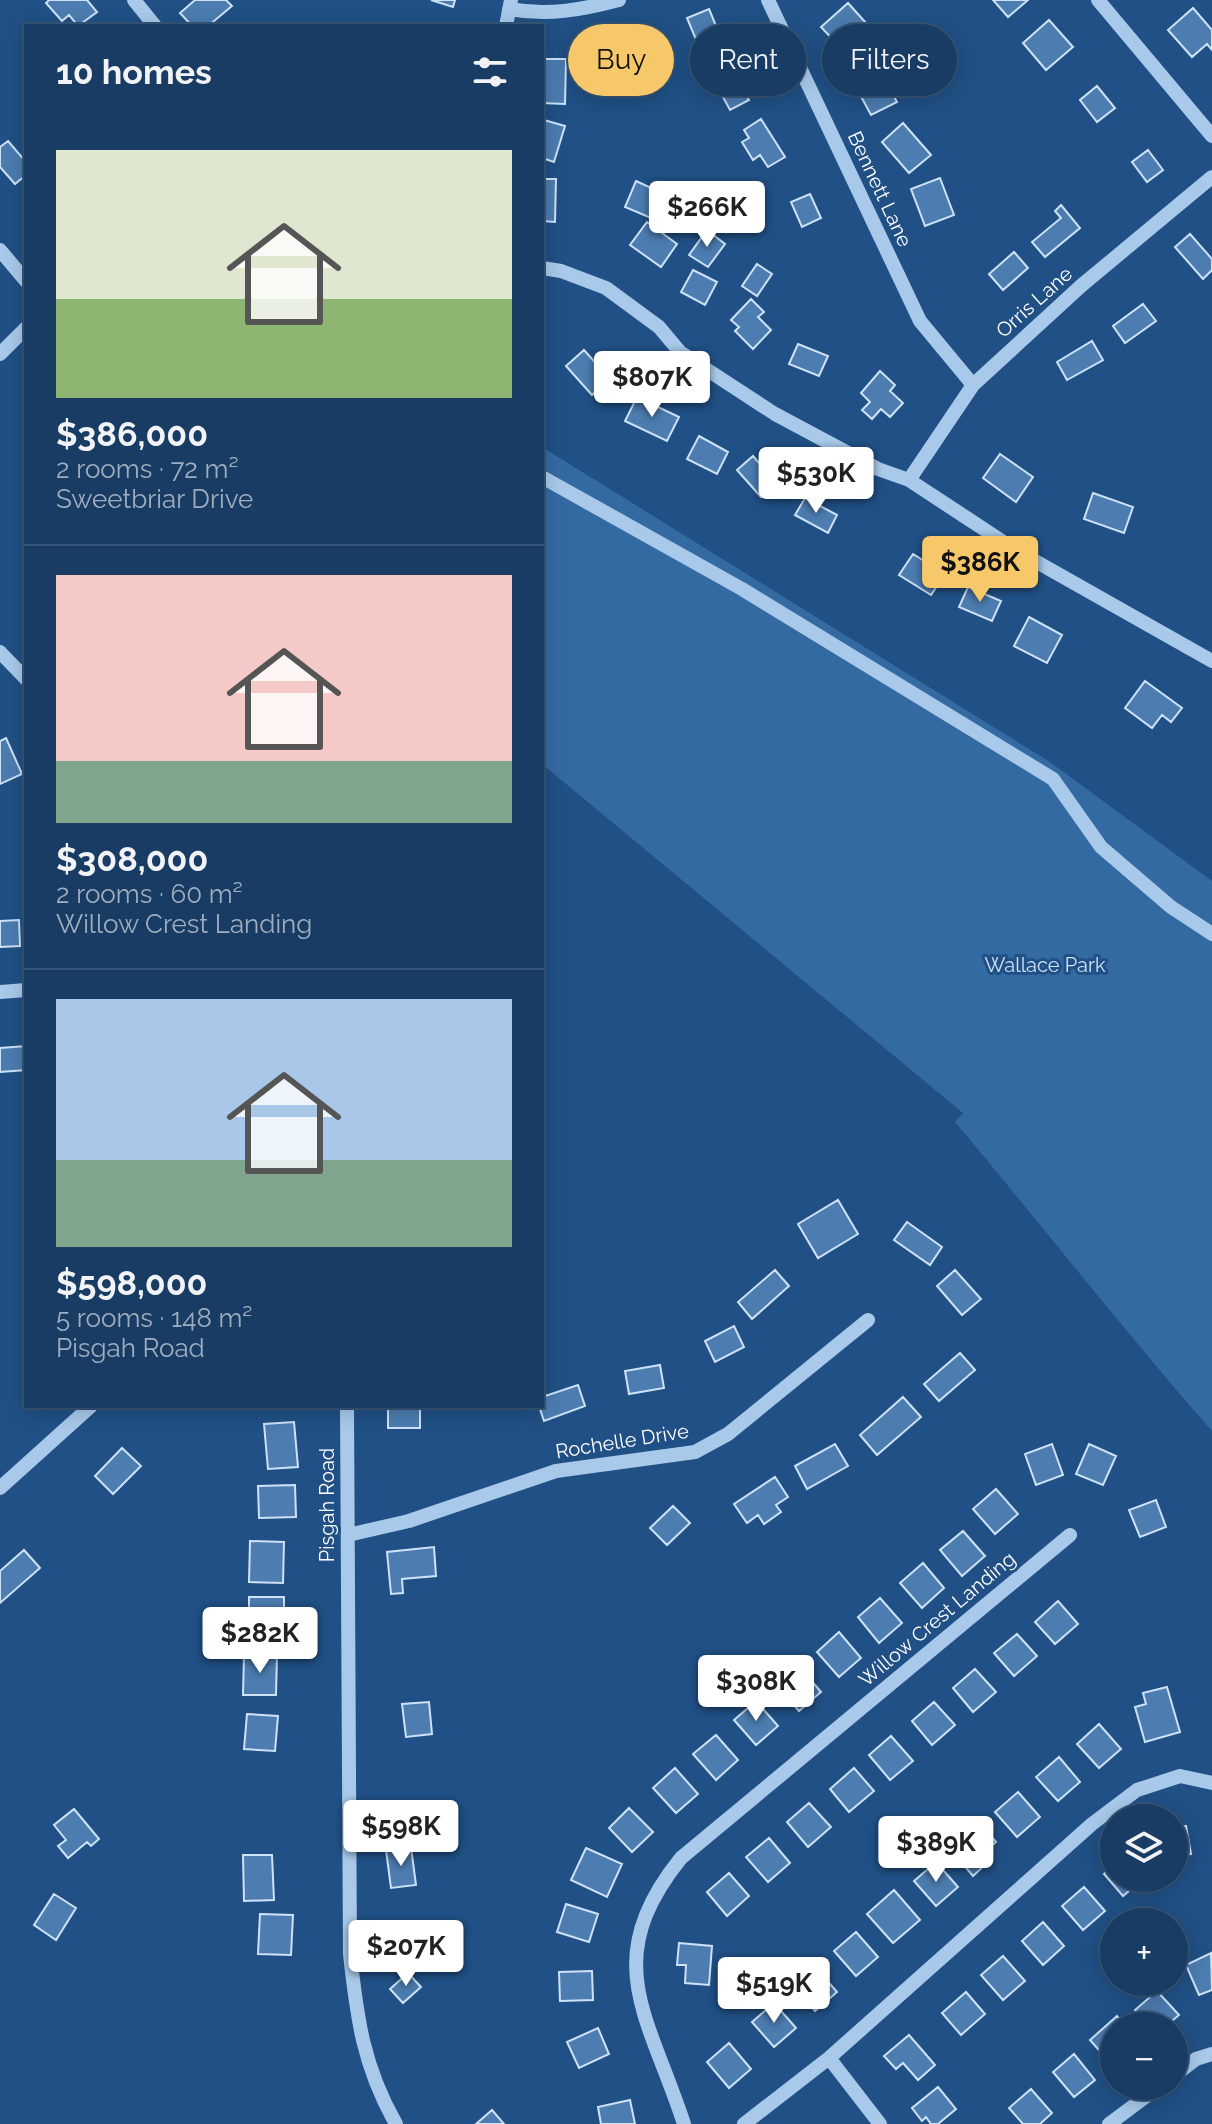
<!DOCTYPE html>
<meta charset="utf-8">
<style>
:root{--surface:#183c64;--page:#21436a;--text:#f1f3f6;--muted:#9fadbf;--line:#365678;--accent:#f7c869}
body{margin:0;font-family:Raleway,sans-serif;background:var(--page);color:var(--text);height:100vh;display:flex;flex-direction:column;font-size:30px;white-space:nowrap}
*{box-sizing:border-box;margin:0}
p{font-size:26px;color:var(--muted)}
.icon{flex:none;width:44px;height:44px;fill:none;stroke:currentColor;stroke-width:2;stroke-linecap:round;stroke-linejoin:round}
.map{position:relative;flex:1;overflow:hidden}
.details{position:absolute;left:24px;top:24px;width:520px;height:1384px;display:flex;flex-direction:column;background:var(--surface);border-radius:0px;box-shadow:0 4px 20px #0003,0 0 0 2px var(--line)}
.details>*{flex:none}
.guide{position:absolute;left:568px;top:24px;width:524px;height:72px;display:flex;gap:16px}
.tools{position:absolute;left:1100px;top:1804px;display:grid;gap:16px}
.tools a{display:grid;place-items:center;width:88px;height:88px;border-radius:50%;background:var(--surface);box-shadow:0 4px 20px #0003,0 0 0 2px var(--line);font-size:40px}
.price{position:absolute;translate:-50% -68px;padding:0 18px;border-radius:8px;background:#fff;color:#222;font-size:26px;line-height:52px;filter:drop-shadow(0 2px 4px #0008)}
.price::after{content:'';position:absolute;left:50%;top:48px;width:24px;height:18px;margin-left:-12px;background:inherit;clip-path:polygon(0 0,100% 0,50% 100%)}
.price.on{background:var(--accent);color:#111}
ul{padding:0;list-style:none}
li{display:grid;align-content:center;gap:16px;height:424px;padding:0 32px}
li+li{border-top:2px solid var(--line)}
li span{display:grid;place-items:center;height:248px;border-radius:0px;color:#555}
li>.icon{margin-inline-start:auto}
span .icon{width:144px;height:144px;fill:#fffc;stroke-width:1}
li b{font-size:34px}
h2{display:flex;justify-content:space-between;align-items:center;height:96px;padding:0 32px;font-size:34px}
.chip{padding:0 28px;border-radius:36px;background:var(--surface);box-shadow:0 4px 20px #0003,0 0 0 2px var(--line);font-size:28px;line-height:72px}
.chip.on{background:var(--accent);color:#111}
.map>svg:first-child{display:block}
.green{fill:#346aa2}
.building{fill:#4c7cb0;stroke:#cde2f7;stroke-width:2}
.lines{fill:none;stroke-linecap:round;stroke-linejoin:round}
.minor{stroke:#a8c9ea;stroke-width:14}
.labels{text-anchor:middle;stroke-width:6;stroke-linejoin:round;paint-order:stroke}
.street-label{font-size:20px;fill:#fff;stroke:#205085}
.park-label{font-size:20px;fill:#cde2f7;stroke:#205085}
</style>
<div class="map">
<svg width="1212" height="2124" viewBox="0 0 1212 2124">
<rect width="100%" height="100%" fill="#205085"/>
<path class="green" d="M542,447L1050,762L1212,881V1431C1123,1330 1041,1224 955,1122L963,1113L542,764Z"/>
<path class="building" d="M49,0H87L97,12L78,26L69,15L62,21L46,3Z
M195,0H226L232,6L208,26H192L180,13Z
M431,0H455L453,7Z
M993,0H1028L1008,17Z
M848,3L866,23L839,46L821,27Z
M1193,8L1212,30V50L1207,44L1192,57L1168,30Z
M709,9L719,33L697,42L687,18Z
M1049,20L1073,47L1046,70L1023,43Z
M543,59H566L565,104L542,103Z
M878,67L897,102L871,115L852,80Z
M736,75L749,100L730,110L717,86Z
M1097,86L1115,108L1097,122L1080,100Z
M761,119L785,157L768,167L760,155L753,160L742,142L749,138L744,130Z
M544,120L565,126L554,162L542,158Z
M903,123L931,155L909,173L882,142Z
M8,141L26,162V175L15,184L0,167V147Z
M1148,150L1163,170L1147,182L1132,162Z
M940,178L954,215L925,226L911,189Z
M542,179H556L555,222L542,221V228Z
M636,181L662,193L651,218L625,207Z
M810,194L821,218L802,227L791,202Z
M1061,205L1080,228L1045,257L1032,242L1061,218L1055,211Z
M647,222L677,244L661,267L630,245Z
M707,230L725,244L708,267L689,255Z
M1190,234L1212,259V270L1203,279L1175,247Z
M1014,252L1028,268L1003,290L989,274Z
M757,264L772,274L757,296L742,286Z
M693,270L717,282L705,305L681,292Z
M751,299L764,312L758,317L771,330L753,349L735,331L739,327L731,320Z
M1143,304L1156,321L1125,343L1113,326Z
M1092,341L1103,360L1067,380L1057,362Z
M798,344L828,356L819,376L789,364Z
M584,350L610,379L592,395L566,366Z
M880,371L895,385L890,391L903,403L890,417L881,409L872,419L862,410L870,402L861,393Z
M637,397L679,417L667,441L625,421Z
M699,436L728,452L717,474L687,459Z
M1000,454L1033,477L1016,502L983,478Z
M753,456L776,483L761,497L737,470Z
M1093,493L1133,507L1124,533L1084,519Z
M805,498L837,515L828,533L795,515Z
M913,554L945,574L931,595L899,575Z
M968,587L1001,601L992,621L959,607Z
M1029,617L1062,635L1047,663L1014,646Z
M1145,681L1182,708L1171,722L1162,715L1152,728L1125,708Z
M6,738L22,774L0,784V741Z
M19,920L20,946L0,947V921Z
M26,1046V1070L0,1072V1048Z
M838,1200L858,1234L818,1258L798,1224Z
M907,1222L942,1247L930,1265L894,1240Z
M775,1270L789,1286L752,1319L738,1302Z
M955,1270L981,1299L962,1315L937,1286Z
M734,1326L744,1347L715,1362L705,1341Z
M960,1353L975,1370L939,1401L924,1384Z
M660,1365L664,1388L629,1394L625,1371Z
M578,1385L585,1406L544,1421L539,1406L542,1397Z
M903,1397L921,1417L877,1455L860,1435Z
M388,1406H420V1428H388Z
M294,1422L298,1467L268,1469L264,1424Z
M835,1444L848,1466L807,1489L795,1466Z
M1052,1444L1063,1475L1036,1485L1025,1454Z
M1089,1444L1116,1456L1103,1485L1076,1474Z
M122,1448L141,1466L113,1494L95,1476Z
M775,1477L788,1497L776,1505L781,1512L764,1524L758,1515L747,1523L734,1504Z
M295,1485L296,1517L259,1518L258,1486Z
M996,1489L1018,1514L995,1534L973,1509Z
M1156,1500L1166,1527L1140,1537L1129,1510Z
M673,1506L690,1523L667,1545L650,1528Z
M963,1531L985,1556L962,1576L940,1550Z
M250,1541L284,1542L283,1583L249,1582Z
M434,1547L436,1576L402,1579L403,1593L391,1594L387,1552Z
M24,1550L40,1568L0,1603V1571Z
M923,1563L944,1588L922,1608L900,1583Z
M249,1597H284V1640H249Z
M880,1598L902,1623L879,1643L858,1617Z
M1058,1601L1078,1624L1055,1644L1035,1622Z
M839,1632L861,1658L839,1677L817,1652Z
M1017,1634L1037,1656L1014,1676L994,1653Z
M244,1655H277L276,1695H243Z
M799,1666L821,1692L799,1711L776,1685Z
M975,1669L996,1692L973,1712L953,1688Z
M1167,1687L1180,1732L1145,1742L1135,1707L1146,1704L1143,1693Z
M756,1701L778,1726L756,1745L734,1720Z
M429,1702L432,1734L406,1737L402,1704Z
M934,1702L955,1725L932,1745L912,1721Z
M247,1714L278,1716L275,1751L244,1749Z
M1099,1724L1121,1749L1099,1768L1077,1744Z
M716,1735L738,1760L716,1780L693,1754Z
M891,1736L913,1761L890,1780L869,1755Z
M1059,1757L1080,1782L1058,1801L1036,1777Z
M675,1768L698,1794L676,1813L653,1788Z
M854,1768L874,1791L849,1812L830,1789Z
M1018,1792L1040,1817L1017,1837L995,1812Z
M809,1803L831,1827L808,1847L787,1822Z
M629,1808L653,1832L632,1852L609,1828Z
M74,1809L99,1839L91,1846L87,1842L68,1858L58,1846L66,1840L54,1825Z
M981,1824L996,1842L979,1857L985,1865L973,1876L951,1850Z
M1186,1826L1191,1854L1174,1857V1828Z
M769,1838L790,1863L768,1882L746,1857Z
M411,1847L416,1885L391,1888L386,1850Z
M586,1848L622,1864L607,1897L571,1880Z
M243,1855H272L274,1900L244,1901Z
M936,1862L958,1887L936,1906L914,1881Z
M1114,1865V1878H1144L1123,1896L1104,1874Z
M729,1873L749,1896L727,1916L707,1892Z
M1084,1887L1105,1911L1083,1930L1062,1906Z
M894,1890L920,1920L893,1943L867,1914Z
M54,1894L76,1908L56,1940L34,1925Z
M566,1904L598,1914L589,1942L557,1932Z
M260,1914L293,1915L291,1955L258,1954Z
M1043,1922L1064,1946L1043,1965L1022,1941Z
M856,1932L878,1957L856,1976L834,1951Z
M679,1943L712,1946L709,1985L685,1983L686,1965H677Z
M1211,1953L1212,1990L1199,1995L1186,1965Z
M1003,1956L1025,1981L1003,2000L981,1975Z
M815,1967L837,1992L815,2011L794,1986Z
M592,1971L593,2000L560,2001L559,1972Z
M408,1973L421,1987L403,2003L390,1989Z
M1157,1991L1179,2015L1166,2026H1148L1135,2010Z
M966,1992L985,2014L961,2035L942,2013Z
M774,2003L796,2028L774,2047L752,2022Z
M1117,2016L1125,2026H1114V2067L1090,2040Z
M598,2028L609,2054L579,2068L567,2042Z
M909,2035L935,2065L918,2080L903,2063L896,2069L884,2056Z
M729,2043L751,2069L729,2088L707,2062Z
M1074,2054L1095,2080L1074,2097L1053,2072Z
M938,2087L956,2109L938,2124H931L926,2117L922,2121L912,2108Z
M1031,2089L1052,2113L1040,2124H1023L1009,2108Z
M630,2100L635,2124H601L598,2107Z
M492,2110L504,2124H476Z"/>
<g class="lines">
<path class="minor" d="M134,0L155,26
M768,0L920,321L973,385
M1098,0L1212,136
M509,9C548,16 581,10 619,0
M506,26L511,0
M0,250L26,281
M542,268L561,271L606,288L659,327L680,352L775,414L878,469L909,480L1014,549L1212,661
M0,354L26,328
M542,477L742,589L1053,779L1101,847L1171,907L1212,934
M909,480L973,385L1082,285L1212,177
M0,652L26,679
M0,992L26,990
M347,1406L350,1954C357,2018 363,2066 396,2124
M0,1488L91,1406
M348,1535L409,1521L556,1471L695,1452L728,1434L868,1320
M829,2058L880,2124
M1174,2076L1196,2059L1212,2054
M684,2124C649,2016 598,1961 681,1858L1070,1535
M744,2124L829,2058L1092,1824L1137,1790L1180,1776L1212,1783
M1109,2124L1160,2086"/>
</g>
<g class="labels">
<g class="street-label">
<text transform="translate(880 189) rotate(65)" y="7">Bennett Lane</text>
<text transform="translate(1034 302) rotate(-42)" y="7">Orris Lane</text>
<text transform="translate(622 1441) rotate(-9)" y="7">Rochelle Drive</text>
<text transform="translate(327 1505) rotate(-90)" y="7">Pisgah Road</text>
<text transform="translate(937 1619) rotate(-40)" y="7">Willow Crest Landing</text>
</g>
<g class="park-label">
<text x="1045" y="972">Wallace Park</text>
</g>
</g>
</svg>
<div class="tools">
<a><svg class="icon" aria-label="layers" viewBox="0 0 24 24"><path d="M12 4l9 5-9 5-9-5zM3 14l9 5 9-5"/></svg></a>
<a>+</a>
<a>−</a>
</div>
<b class="price" style="left:707px;top:249px">$266K</b>
<b class="price" style="left:652px;top:419px">$807K</b>
<b class="price" style="left:816px;top:515px">$530K</b>
<b class="price on" style="left:980px;top:604px">$386K</b>
<b class="price" style="left:260px;top:1675px">$282K</b>
<b class="price" style="left:756px;top:1723px">$308K</b>
<b class="price" style="left:401px;top:1868px">$598K</b>
<b class="price" style="left:936px;top:1884px">$389K</b>
<b class="price" style="left:406px;top:1988px">$207K</b>
<b class="price" style="left:774px;top:2025px">$519K</b>
<div class="guide">
<a class="chip on">Buy</a>
<a class="chip">Rent</a>
<a class="chip">Filters</a>
</div>
<section class="details">
<h2>10 homes<svg class="icon" aria-label="filters" viewBox="0 0 24 24"><path d="M4 7h16M4 17h16"/><circle cx="9" cy="7" r="2"/><circle cx="15" cy="17" r="2"/></svg></h2>
<ul>
<li><span style="background:linear-gradient(#dfe7d0 60%,#8fb573 0)"><svg class="icon" aria-label="home" viewBox="0 0 24 24"><path d="M3 11l9-7 9 7M6 9v11h12V9"/></svg></span><div><b>$386,000</b><p>2 rooms · 72 m²</p><p>Sweetbriar Drive</p></div></li>
<li><span style="background:linear-gradient(#f6c9c9 75%,#7fa58c 0)"><svg class="icon" aria-label="home" viewBox="0 0 24 24"><path d="M3 11l9-7 9 7M6 9v11h12V9"/></svg></span><div><b>$308,000</b><p>2 rooms · 60 m²</p><p>Willow Crest Landing</p></div></li>
<li><span style="background:linear-gradient(#a9c7e8 65%,#7fa58c 0)"><svg class="icon" aria-label="home" viewBox="0 0 24 24"><path d="M3 11l9-7 9 7M6 9v11h12V9"/></svg></span><div><b>$598,000</b><p>5 rooms · 148 m²</p><p>Pisgah Road</p></div></li>
</ul>
</section>
</div>
